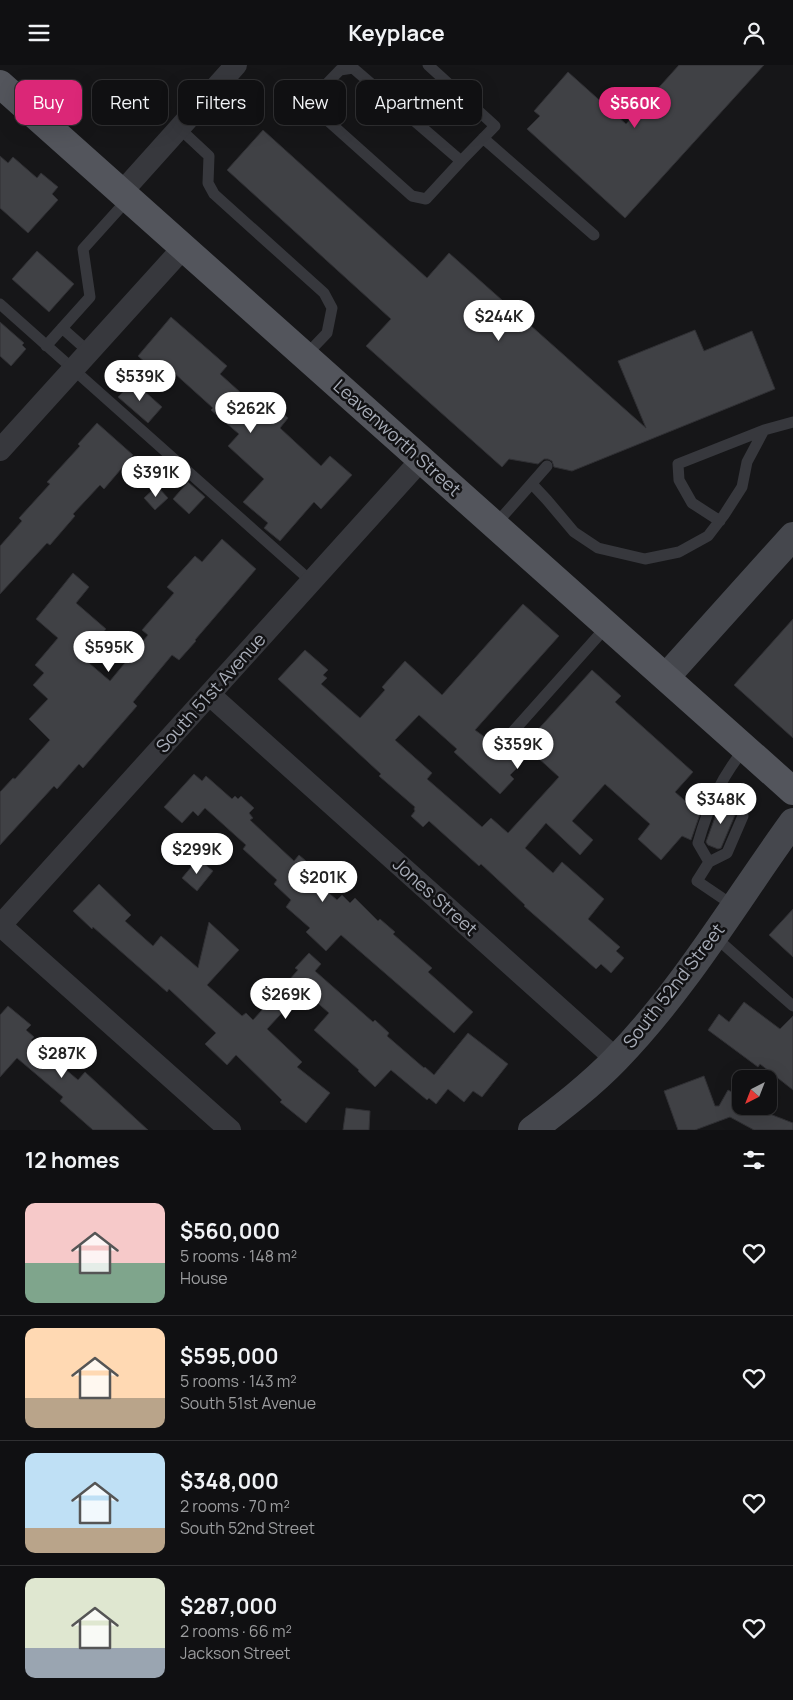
<!DOCTYPE html>
<meta charset="utf-8">
<style>
:root{--surface:#101012;--page:#1e1e20;--text:#f1f3f6;--muted:#9c9d9f;--line:#303032;--accent:#db2777}
body{margin:0;font-family:Manrope,sans-serif;background:var(--page);color:var(--text);height:100vh;display:flex;flex-direction:column;font-size:19px;white-space:nowrap}
*{box-sizing:border-box;margin:0}
p{font-size:16px;color:var(--muted)}
.icon{flex:none;width:28px;height:28px;fill:none;stroke:currentColor;stroke-width:2;stroke-linecap:round;stroke-linejoin:round}
.map{position:relative;height:1065px;overflow:hidden}
.details{display:flex;flex-direction:column;background:var(--surface);flex:1}
.details>*{flex:none}
.hud{position:absolute;left:15px;top:15px;width:500px;height:45px;display:flex;gap:10px}
.needle{width:32px;rotate:222deg}
.fabs{position:absolute;left:732px;top:1005px;display:grid;gap:10px}
.fabs a{display:grid;place-items:center;width:45px;height:45px;border-radius:10px;background:var(--surface);box-shadow:0 5px 20px #0002,0 0 0 1px var(--line);font-size:25px}
.price{position:absolute;translate:-50% -42px;padding:0 11px;border-radius:18px;background:#fff;color:#222;font-size:16px;line-height:32px;filter:drop-shadow(0 1px 2px #0008)}
.price::after{content:'';position:absolute;left:50%;top:30px;width:15px;height:11px;margin-left:-8px;background:inherit;clip-path:polygon(0 0,100% 0,50% 100%)}
.price.on{background:var(--accent);color:#fff}
ul{padding:0;list-style:none}
li{display:flex;align-items:center;gap:15px;height:125px;padding:0 25px}
li+li{border-top:1px solid var(--line)}
li span{display:grid;place-items:center;flex:none;width:140px;height:100px;border-radius:10px;color:#555}
li>.icon{margin-inline-start:auto}
span .icon{width:60px;height:60px;fill:#fffc;stroke-width:1}
li b{font-size:21px}
h2{display:flex;justify-content:space-between;align-items:center;height:60px;padding:0 25px;font-size:21px}
.tag{padding:0 18px;border-radius:10px;background:var(--surface);box-shadow:0 5px 20px #0002,0 0 0 1px var(--line);font-size:18px;line-height:45px}
.tag.on{background:var(--accent);color:#fff}
header{display:flex;justify-content:space-between;align-items:center;height:65px;padding:0 25px;background:var(--surface);font-size:22px;font-weight:700}
.map>svg:first-child{display:block}
.building{fill:#404145;stroke:#303034}
.lines{fill:none;stroke-linecap:round;stroke-linejoin:round}
.lane{stroke:#37383d;stroke-width:11}
.street{stroke:#37383d;stroke-width:22}
.secondary{stroke:#45474d;stroke-width:28}
.primary{stroke:#53555c;stroke-width:28}
.labels{text-anchor:middle;stroke-width:5;stroke-linejoin:round;paint-order:stroke}
.street-label{font-size:18px;fill:#a8adb8;stroke:#111113}
</style>
<header><svg class="icon" aria-label="menu" viewBox="0 0 24 24"><path d="M4 6h16M4 12h16M4 18h16"/></svg>Keyplace<svg class="icon" aria-label="person" viewBox="0 0 24 24"><circle cx="12" cy="8" r="4"/><path d="M4 21q1-7 8-7t8 7"/></svg></header>
<div class="map">
<svg width="793" height="1065" viewBox="0 0 793 1065">
<rect width="100%" height="100%" fill="#161618"/>
<path class="building" d="M679,0H764L625,153L527,64L540,51L534,46L568,7L626,59Z
M263,65L427,213L449,188L646,363L618,296L695,265L704,286L752,266L775,324L572,406L554,402L552,396L548,394H544L538,399L509,394L502,402L366,281L391,254L227,105Z
M0,91L8,98L13,92L37,113L41,108L58,122L52,129L58,135L28,168L0,143Z
M37,186L74,219L49,247L12,214Z
M171,252L227,301L220,309L260,345L269,336L288,353L280,363L321,401L330,391L352,410L321,444L314,437L280,476L264,463L268,458L243,437L264,414L228,381L239,369L211,345L213,343L163,298L155,306L138,291Z
M0,257L24,278L22,280L26,284L11,301L0,291Z
M133,316L162,342L148,358L118,332Z
M97,358L133,390L104,424L100,420L73,449L75,451L50,480L47,478L0,529V481L22,456L19,453L50,419L47,417L80,381L78,379Z
M188,417L205,432L189,449L173,434Z
M157,421L168,433L155,445L144,433Z
M222,474L256,504L195,575L196,576L179,595L172,590L133,637L137,641L83,703L79,699L57,724L54,721L0,780V727L13,713L15,714L50,675L29,654L48,634L33,620L44,608L35,600L58,573L36,554L73,508L89,522L76,538L106,564L82,592L110,616L148,570L142,565L174,528L167,522L195,491L202,497Z
M523,539L559,571L475,665L521,699L510,710L514,714L500,729L454,687L457,684L419,650L395,675L432,708L427,714L482,762L491,753L508,768L559,712L524,680L592,605L621,631L615,637L693,707L675,727L700,749L691,775L682,771L661,795L638,774L650,759L605,719L572,756L593,775L580,790L546,758L525,783L553,808L562,797L604,834L588,854L620,882L616,886L624,893L611,908L601,899L596,904L524,841L525,840L481,799L479,801L429,756L423,762L411,751L415,746L414,744L415,742L379,711L381,709L278,614L305,585L328,605L323,610L327,613L321,619L360,653L385,625L382,622L405,596L442,630Z
M793,554V673L734,620Z
M194,709L202,716L206,711L232,734L235,731L238,734L241,731L254,743L249,748L253,753L250,755L294,796L299,790L313,802L307,809L337,835L342,830L350,838L355,833L378,856L380,854L395,867L393,869L432,903L428,907L473,947L454,968L341,870L326,886L306,867L310,863L286,842L291,835L274,819L277,815L243,784L246,780L205,743L198,751L193,746L182,758L164,742Z
M721,736L732,740L735,750L721,783L718,784L708,780L706,777Z
M198,794L213,806L197,826L182,813Z
M99,819L131,850L125,856L153,881L161,871L198,903L209,857L239,885L207,920L242,951L246,948L253,955L298,905L295,903L309,888L321,899L315,906L373,957L375,955L389,968L387,971L424,1003L425,1002L434,1010L468,968L508,999L482,1032L473,1026L464,1037L448,1024L436,1039L429,1033L427,1035L391,1005L375,1022L358,1006L359,1005L314,965L329,948L303,925L267,964L302,997L297,1002L330,1028L306,1058L280,1037L282,1035L236,990L227,1000L205,979L216,968L169,924L167,927L93,862L92,864L73,846Z
M793,844V892L769,870Z
M744,937L780,964L793,951V1025L760,999L758,1002L708,965L719,949L729,957Z
M8,941L31,960L26,965L34,972L31,975L78,1015L85,1007L148,1065H93L60,1036L63,1032L17,993L0,1012V950Z
M704,1011L715,1041H719L728,1025L741,1032V1041H749L793,1058V1065H754L730,1052L695,1065H678L664,1026Z
M346,1043L370,1046L369,1065H343Z"/>
<g class="lines">
<path class="lane" d="M428,0L495,61L461,96L353,3L340,5L308,38L412,131L426,134L461,96
M179,63L209,91L208,118L214,129L324,228L332,243L327,268L305,291
M483,73L594,170
M0,239L312,517
M62,263L89,287
M46,281L90,232L83,184L128,134
M532,419L547,435L574,467L598,483L645,494L679,487L708,471L724,450L742,422L747,397L764,365L793,357
M720,456L692,438L679,415L678,399L764,365
M495,460L547,401
M509,671L608,560
M709,797L727,788L743,751L738,732L719,723
M734,841L697,816L709,797L698,778C709,740 720,714 745,683
M714,871L793,941"/>
<path class="street" d="M121,128L236,0
M0,385L183,183
M210,630L616,994
M0,860L230,1065
M0,861L421,395"/>
<path class="secondary" d="M666,612L793,471
M532,1065C561,1043 591,1020 616,994C685,923 735,837 793,757"/>
<path class="primary" d="M0,19L793,726"/>
</g>
<g class="labels">
<g class="street-label">
<text transform="translate(397 373) rotate(42)" y="6">Leavenworth Street</text>
<text transform="translate(211 628) rotate(-48)" y="6">South 51st Avenue</text>
<text transform="translate(435 832) rotate(42)" y="6">Jones Street</text>
<text transform="translate(674 921) rotate(-52)" y="6">South 52nd Street</text>
</g>
</g>
</svg>
<div class="fabs">
<a><svg class="needle" viewBox="-14 -14 28 28"><path d="M0-13l5 13h-10z" fill="#e53935"/><path d="M0 13l5-13h-10z" fill="#9c9d9f"/></svg></a>
</div>
<b class="price on" style="left:635px;top:64px">$560K</b>
<b class="price" style="left:499px;top:277px">$244K</b>
<b class="price" style="left:140px;top:337px">$539K</b>
<b class="price" style="left:251px;top:369px">$262K</b>
<b class="price" style="left:156px;top:433px">$391K</b>
<b class="price" style="left:109px;top:608px">$595K</b>
<b class="price" style="left:518px;top:705px">$359K</b>
<b class="price" style="left:721px;top:760px">$348K</b>
<b class="price" style="left:197px;top:810px">$299K</b>
<b class="price" style="left:323px;top:838px">$201K</b>
<b class="price" style="left:286px;top:955px">$269K</b>
<b class="price" style="left:62px;top:1014px">$287K</b>
<div class="hud">
<a class="tag on">Buy</a>
<a class="tag">Rent</a>
<a class="tag">Filters</a>
<a class="tag">New</a>
<a class="tag">Apartment</a>
</div>
</div>
<section class="details">
<h2>12 homes<svg class="icon" aria-label="filters" viewBox="0 0 24 24"><path d="M4 7h16M4 17h16"/><circle cx="9" cy="7" r="2"/><circle cx="15" cy="17" r="2"/></svg></h2>
<ul>
<li><span style="background:linear-gradient(#f6c9c9 60%,#7fa58c 0)"><svg class="icon" aria-label="home" viewBox="0 0 24 24"><path d="M3 11l9-7 9 7M6 9v11h12V9"/></svg></span><div><b>$560,000</b><p>5 rooms · 148 m²</p><p>House</p></div><svg class="icon" aria-label="heart" viewBox="0 0 24 24"><path d="M12 20l-8-8c-3-5 5-10 8-4 3-6 11-1 8 4z"/></svg></li>
<li><span style="background:linear-gradient(#ffd9b3 70%,#b9a48a 0)"><svg class="icon" aria-label="home" viewBox="0 0 24 24"><path d="M3 11l9-7 9 7M6 9v11h12V9"/></svg></span><div><b>$595,000</b><p>5 rooms · 143 m²</p><p>South 51st Avenue</p></div><svg class="icon" aria-label="heart" viewBox="0 0 24 24"><path d="M12 20l-8-8c-3-5 5-10 8-4 3-6 11-1 8 4z"/></svg></li>
<li><span style="background:linear-gradient(#bfe0f5 75%,#b9a48a 0)"><svg class="icon" aria-label="home" viewBox="0 0 24 24"><path d="M3 11l9-7 9 7M6 9v11h12V9"/></svg></span><div><b>$348,000</b><p>2 rooms · 70 m²</p><p>South 52nd Street</p></div><svg class="icon" aria-label="heart" viewBox="0 0 24 24"><path d="M12 20l-8-8c-3-5 5-10 8-4 3-6 11-1 8 4z"/></svg></li>
<li><span style="background:linear-gradient(#dfe7d0 70%,#9aa5b1 0)"><svg class="icon" aria-label="home" viewBox="0 0 24 24"><path d="M3 11l9-7 9 7M6 9v11h12V9"/></svg></span><div><b>$287,000</b><p>2 rooms · 66 m²</p><p>Jackson Street</p></div><svg class="icon" aria-label="heart" viewBox="0 0 24 24"><path d="M12 20l-8-8c-3-5 5-10 8-4 3-6 11-1 8 4z"/></svg></li>
</ul>
</section>
